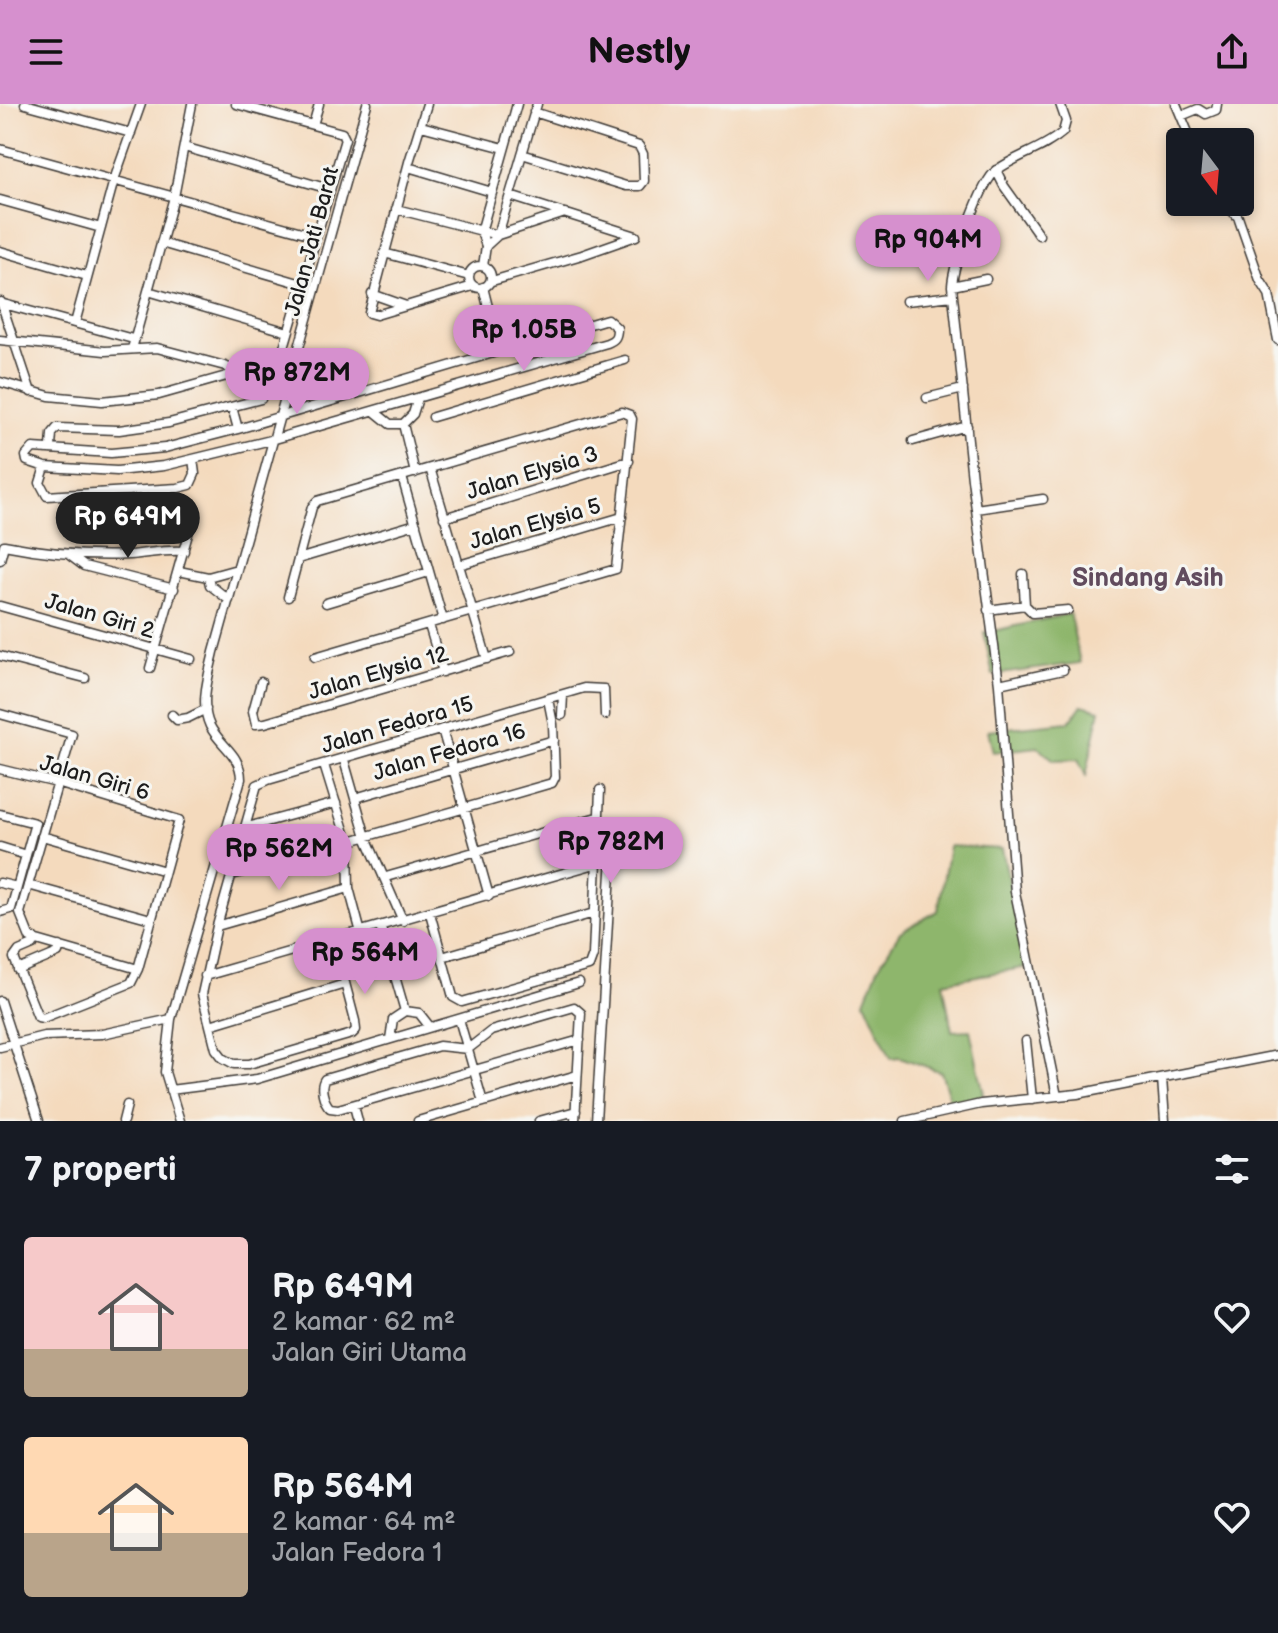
<!DOCTYPE html>
<html lang="id">
<meta charset="utf-8">
<style>
:root{--surface:#171b24;--page:#242831;--text:#f1f3f6;--muted:#9ea1a6;--accent:#d690ce}
body{margin:0;font-family:"Balsamiq Sans",sans-serif;background:var(--page);color:var(--text);height:100vh;display:flex;flex-direction:column;font-size:30px;white-space:nowrap}
*{box-sizing:border-box;margin:0}
p{font-size:26px;color:var(--muted)}
.icon{flex:none;width:44px;height:44px;fill:none;stroke:currentColor;stroke-width:2;stroke-linecap:round;stroke-linejoin:round}
.map{position:relative;height:1017px;overflow:hidden}
.panel{display:flex;flex-direction:column;background:var(--surface);flex:1}
.panel>*{flex:none}
.needle{width:52px;rotate:164deg}
.buttons{position:absolute;left:1166px;top:24px;display:grid;gap:16px}
.buttons a{display:grid;place-items:center;width:88px;height:88px;border-radius:8px;background:var(--surface);box-shadow:0 4px 12px #0003;font-size:40px}
.price{position:absolute;translate:-50% -68px;padding:0 18px;border-radius:28px;background:var(--accent);color:#111;font-size:26px;line-height:52px;filter:drop-shadow(0 2px 4px #0008)}
.price::after{content:'';position:absolute;left:50%;top:48px;width:24px;height:18px;margin-left:-12px;background:inherit;clip-path:polygon(0 0,100% 0,50% 100%)}
.price.current{background:#222;color:#fff}
ul{padding:0;list-style:none}
li{display:flex;align-items:center;gap:24px;height:200px;padding:0 24px}
li span{display:grid;place-items:center;flex:none;width:224px;height:160px;border-radius:8px;color:#555}
li>.icon{margin-inline-start:auto}
span .icon{width:96px;height:96px;fill:#fffc;stroke-width:1}
li b{font-size:34px}
h2{display:flex;justify-content:space-between;align-items:center;height:96px;padding:0 24px;font-size:34px}
header{display:flex;justify-content:space-between;align-items:center;height:104px;padding:0 24px;background:var(--accent);color:#111;font-size:36px;font-weight:600}
.map>svg:first-child{display:block}
.forest{fill:#8eb66c;stroke:#556944;stroke-width:2}
.lines{fill:none;stroke-linecap:round;stroke-linejoin:round}
.minor-casing{stroke:#3c3834;stroke-width:11}
.minor{stroke:#fff;stroke-width:8}
.labels{text-anchor:middle;stroke-width:6;stroke-linejoin:round;paint-order:stroke}
.street-label{font-size:22px;fill:#1c1c1c;stroke:#f6f6f2}
.quarter-label{font-size:26px;font-weight:bold;fill:#614c5e;stroke:#f6f6f2}
</style>
<header><svg class="icon" aria-label="menu" viewBox="0 0 24 24"><path d="M4 6h16M4 12h16M4 18h16"/></svg>Nestly<svg class="icon" aria-label="share" viewBox="0 0 24 24"><path d="M12 15V3M7 8l5-5 5 5M5 13v7h14v-7"/></svg></header>
<div class="map">
<svg width="1278" height="1017" viewBox="0 0 1278 1017">
<rect width="100%" height="100%" fill="#f6f6f2"/>
<filter id="ink" filterUnits="userSpaceOnUse"><feTurbulence type="fractalNoise" baseFrequency=".0125" numOctaves="2"/><feDisplacementMap in="SourceGraphic" scale="16" xChannelSelector="R" yChannelSelector="G"/><feConvolveMatrix kernelMatrix="1 2 1 2 8 2 1 2 1" color-interpolation-filters="sRGB"/></filter>
<filter id="wash" filterUnits="userSpaceOnUse"><feTurbulence type="fractalNoise" baseFrequency=".006" numOctaves="4" result="noise"/><feDisplacementMap in="SourceGraphic" scale="32" xChannelSelector="R" yChannelSelector="G"/><feGaussianBlur stdDeviation="1.8" result="paint"/><feColorMatrix in="noise" values="0 0 0 0 0 0 0 0 0 0 0 0 0 0 0 0 0 1.4 0 .05"/><feComposite in="paint" operator="in"/></filter>
<g filter="url(#wash)">
<rect width="100%" height="100%" fill="#f4dabd"/>
<path class="forest" d="M1070,510L1080,559L993,571L984,529Z
M1082,601L1100,606L1086,672L1078,655L1054,656L1038,643L993,648L988,626L1069,618Z
M949,742L1002,745L1028,863L943,878L952,927L970,926L984,990L952,1002L941,968L900,953L891,954L865,897L878,864L900,828L938,807Z"/>
</g>
<g filter="url(#ink)">
<g class="lines">
<defs>
<path id="minor" d="M25,0L131,29
M427,0L409,58L369,209L376,211L473,182
M1176,0L1192,38
M1181,12L1198,5L1206,10L1216,6L1217,0
M313,21L319,0
M421,22L504,44
M184,43L329,85
M0,45L316,132
M522,50L626,82H640L644,77L643,50L639,42L534,8
M408,63L492,88
M996,66L1004,82L1039,131
M510,92L636,132
M0,96L101,124
M1223,98L1238,113L1260,176L1269,190L1278,236
M396,105L498,131L565,109
M161,139L302,180
M486,142L498,131L537,0
M0,147L87,172
M931,148L959,144
M384,149L469,172
M483,162L486,142L481,128L517,0
M469 173a11 11 0 1 1 22 0a11 11 0 1 1-22 0Z
M492,177L582,151L636,132
M952,182L986,175
M483,183L494,227
M148,187L288,228
M372,190L406,202
M906,197L953,192
M1,198L31,288
M0,199L133,235
M607,215L617,224C617,233 615,236 607,239L275,335L164,362L117,367L45,363L27,357L26,352L33,344L111,349L165,344L238,325Z
M75,219L114,76L141,0
M494,227L509,233L515,242
M0,236L105,247L157,244L225,262L237,269
M132,245L174,93L192,0
M484,251L486,238L494,227
M0,278L49,292L102,297L159,291L280,257L345,35L342,29L236,0
M927,294L963,285
M232,303L238,325
M374,307L390,320H403L413,310L418,294
M433,313L625,256
M403,320L415,369
M913,337L967,322
M51,343L52,330L57,324L119,326L169,319L261,295
M45,363L40,379L47,392L62,391L178,384L190,381L195,370L193,355
M430,364L487,555
M402,373L443,516
M976,405L1043,395
M444,414L629,357
M68,450L84,462L174,485
M298,455L416,420
M0,456L4,441C45,449 87,453 129,451C148,450 165,445 184,447
M459,461L622,413
M179,467L208,473
M1023,470L1025,501
M288,493L312,403L317,397L622,308L630,311L632,315L616,465L315,553
M229,496L210,481L208,473L237,465
M326,499L429,468
M0,502L191,555
M988,506L1025,501L1033,509L1068,506
M429,521L443,568
M0,552L85,574
M150,564L194,409
M261,578L253,607L256,620L265,619L510,548
M999,580L1063,566
M0,610L72,630L20,809L30,834L138,865
M172,611L177,616L188,614L206,605
M562,611L563,591
M442,625L489,792
M344,656L366,733L403,817
M324,661L348,739L349,784L361,829
M0,665L57,679L179,716L138,865L131,879L43,914L38,913L14,854L19,847L33,841L35,835
M355,694L554,636
M0,710L35,719L11,805L0,808
M244,724L336,699
M42,732L165,767
M0,743L26,751
M232,771L552,679L555,673L553,620L548,595
M386,773L597,713
M0,779L17,783
M28,781L151,815
M430,809L453,893L462,898L589,862L593,851L600,686
M217,822L349,784
M381,824L405,907
M334,837L355,917L356,926L352,930L249,960H234L223,954L216,945L202,890L217,822L257,681L268,676L584,584L604,585L605,611
M442,853L594,809
M18,866L58,849L60,842
M205,872L595,760
M0,897L39,1017
M459,915L483,998
M210,921L345,880
M390,935L393,915L405,907L419,909L430,923
M1026,937L1032,995
M0,943L44,932L102,930L171,915
M1162,974L1165,1017
M170,986L257,975L579,879
M1057,992L1015,788L999,580L972,375L952,182C953,160 980,78 997,66C1017,51 1044,45 1063,28L1066,17L1060,0
M354,1002L358,1017
M123,1017L127,1001
M180,1017L165,968L171,915L241,675C241,650 220,642 210,622C199,599 209,571 214,548L367,0
M418,1017L577,971
M539,1017L576,1007
M575,1017L581,909L574,903L491,927L468,945L439,942L325,975C319,983 324,998 330,1004L338,1005L580,936
M596,1017L614,719
M905,1017L981,1000L1077,990L1278,951"/>
</defs>
<use href="#minor" class="minor-casing"/>
<use href="#minor" class="minor"/>
</g>
</g>
<g class="labels">
<g class="street-label">
<text transform="translate(311 137) rotate(-75)" y="8">Jalan Jati Barat</text>
<text transform="translate(532 368) rotate(-17)" y="8">Jalan Elysia 3</text>
<text transform="translate(535 419) rotate(-16)" y="8">Jalan Elysia 5</text>
<text transform="translate(100 511) rotate(16)" y="8">Jalan Giri 2</text>
<text transform="translate(378 568) rotate(-16)" y="8">Jalan Elysia 12</text>
<text transform="translate(397 620) rotate(-16)" y="8">Jalan Fedora 15</text>
<text transform="translate(449 647) rotate(-16)" y="8">Jalan Fedora 16</text>
<text transform="translate(95 673) rotate(16)" y="8">Jalan Giri 6</text>
</g>
<g class="quarter-label">
<text x="1148" y="482">Sindang Asih</text>
</g>
</g>
</svg>
<div class="buttons">
<a><svg class="needle" viewBox="-14 -14 28 28"><path d="M0-13l5 13h-10z" fill="#e53935"/><path d="M0 13l5-13h-10z" fill="#9ea1a6"/></svg></a>
</div>
<b class="price" style="left:928px;top:179px">Rp 904M</b>
<b class="price" style="left:524px;top:269px">Rp 1.05B</b>
<b class="price" style="left:297px;top:312px">Rp 872M</b>
<b class="price current" style="left:128px;top:456px">Rp 649M</b>
<b class="price" style="left:611px;top:781px">Rp 782M</b>
<b class="price" style="left:279px;top:788px">Rp 562M</b>
<b class="price" style="left:365px;top:892px">Rp 564M</b>
</div>
<section class="panel">
<h2>7 properti<svg class="icon" aria-label="filters" viewBox="0 0 24 24"><path d="M4 7h16M4 17h16"/><circle cx="9" cy="7" r="2"/><circle cx="15" cy="17" r="2"/></svg></h2>
<ul>
<li><span style="background:linear-gradient(#f6c9c9 70%,#b9a48a 0)"><svg class="icon" aria-label="home" viewBox="0 0 24 24"><path d="M3 11l9-7 9 7M6 9v11h12V9"/></svg></span><div><b>Rp 649M</b><p>2 kamar · 62 m²</p><p>Jalan Giri Utama</p></div><svg class="icon" aria-label="heart" viewBox="0 0 24 24"><path d="M12 20l-8-8c-3-5 5-10 8-4 3-6 11-1 8 4z"/></svg></li>
<li><span style="background:linear-gradient(#ffd9b3 60%,#b9a48a 0)"><svg class="icon" aria-label="home" viewBox="0 0 24 24"><path d="M3 11l9-7 9 7M6 9v11h12V9"/></svg></span><div><b>Rp 564M</b><p>2 kamar · 64 m²</p><p>Jalan Fedora 1</p></div><svg class="icon" aria-label="heart" viewBox="0 0 24 24"><path d="M12 20l-8-8c-3-5 5-10 8-4 3-6 11-1 8 4z"/></svg></li>
</ul>
</section>
